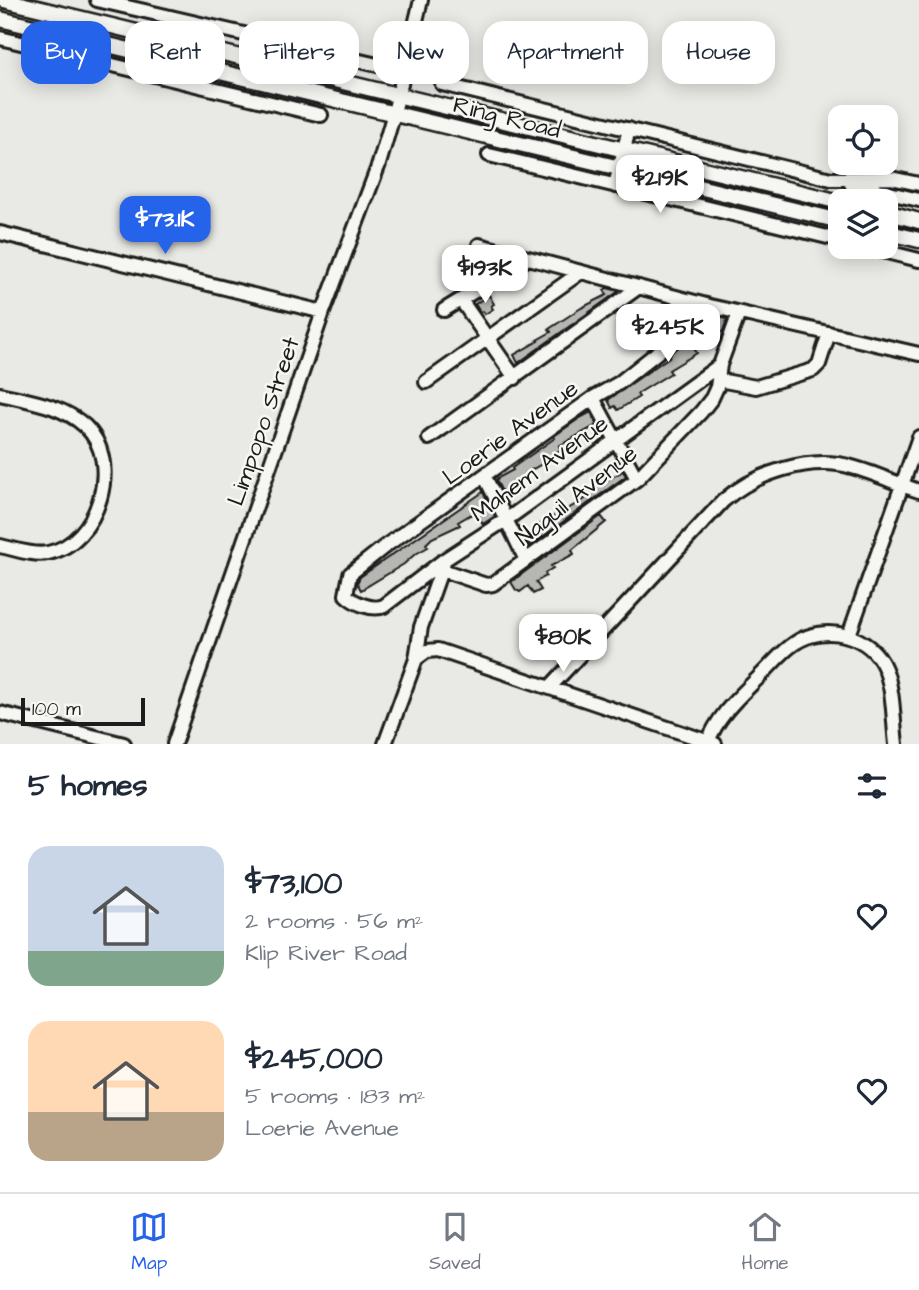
<!DOCTYPE html>
<meta charset="utf-8">
<style>
:root{--surface:#fff;--page:#f6f6f7;--text:#1f2937;--muted:#747a83;--line:#e0e1e3;--accent:#2563eb}
body{margin:0;font-family:"Architects Daughter",sans-serif;background:var(--page);color:var(--text);height:100vh;display:flex;flex-direction:column;font-size:26px;white-space:nowrap}
*{box-sizing:border-box;margin:0}
p{font-size:23px;color:var(--muted)}
.icon{flex:none;width:38px;height:38px;fill:none;stroke:currentColor;stroke-width:2;stroke-linecap:round;stroke-linejoin:round}
.map{position:relative;height:744px;overflow:hidden}
.drawer{display:flex;flex-direction:column;background:var(--surface);flex:1}
.drawer>*{flex:none}
.hud{position:absolute;left:21px;top:21px;width:878px;height:63px;display:flex;gap:14px}
.fabs{position:absolute;left:828px;top:105px;display:grid;gap:14px}
.fabs a{display:grid;place-items:center;width:70px;height:70px;border-radius:14px;background:var(--surface);box-shadow:0 4px 18px #0003;font-size:35px}
.scale{position:absolute;left:21px;bottom:18px;width:124px;box-sizing:border-box;padding-left:7px;border:4px solid #1c1c1c;border-top:0;font-size:19px;line-height:24px;white-space:nowrap;color:#1c1c1c;-webkit-text-stroke:5px #f6f6f2;paint-order:stroke}
.price{position:absolute;translate:-50% -60px;padding:0 16px;border-radius:14px;background:#fff;color:#222;font-size:23px;line-height:46px;filter:drop-shadow(0 2px 4px #0008)}
.price::after{content:'';position:absolute;left:50%;top:42px;width:21px;height:16px;margin-left:-10px;background:inherit;clip-path:polygon(0 0,100% 0,50% 100%)}
.price.current{background:var(--accent);color:#fff}
ul{padding:0;list-style:none}
li{display:flex;align-items:center;gap:21px;height:175px;padding:0 28px}
li span{display:grid;place-items:center;flex:none;width:196px;height:140px;border-radius:21px;color:#555}
li>.icon{margin-inline-start:auto}
span .icon{width:84px;height:84px;fill:#fffc;stroke-width:1}
li b{font-size:30px}
h2{display:flex;justify-content:space-between;align-items:center;height:84px;padding:0 28px;font-size:30px}
.pill{padding:0 24px;border-radius:21px;background:var(--surface);box-shadow:0 4px 18px #0003;font-size:24px;line-height:63px}
.pill.current{background:var(--accent);color:#fff}
.tabs{display:flex;justify-content:space-around;align-items:center;height:98px;border-top:2px solid var(--line);background:var(--surface);font-size:19px;color:var(--muted)}
.tabs a{display:grid;justify-items:center;gap:4px}
.tabs .current{color:var(--accent)}
.map>svg:first-child{display:block}
.building{fill:#b6b6b3;stroke:#1c1c1c;stroke-width:2}
.lines{fill:none;stroke-linecap:round;stroke-linejoin:round}
.minor-casing{stroke:#1c1c1c;stroke-width:18}
.major-casing{stroke:#1c1c1c;stroke-width:19}
.minor{stroke:#f6f6f2;stroke-width:12}
.major{stroke:#f6f6f2;stroke-width:14}
.labels{text-anchor:middle;stroke-width:5;stroke-linejoin:round;paint-order:stroke}
.street-label{font-size:24px;fill:#1c1c1c;stroke:#f6f6f2}
</style>
<div class="map">
<svg width="919" height="744" viewBox="0 0 919 744">
<rect width="100%" height="100%" fill="#e9e9e5"/>
<filter id="ink" filterUnits="userSpaceOnUse"><feTurbulence type="fractalNoise" baseFrequency=".0143" numOctaves="2"/><feDisplacementMap in="SourceGraphic" scale="14" xChannelSelector="R" yChannelSelector="G"/><feConvolveMatrix kernelMatrix="1 2 1 2 8 2 1 2 1" color-interpolation-filters="sRGB"/></filter>
<g filter="url(#ink)">
<path class="building" d="M607,288L619,291L518,363L514,355L538,341L537,340L551,332L549,329L581,308L607,295L604,290Z
M489,295L494,304L491,306L493,309L485,314L483,311L480,312L475,304Z
M719,317L727,319L723,331L702,344L703,345L695,350L697,353L669,370L671,373L637,394L639,397L618,410L615,406L612,408L608,400L669,357L672,352Z
M591,412L597,425L559,446L561,450L555,453L556,456L526,473L528,475L513,483L515,488L503,494L496,480L498,478L513,470L512,468L555,438L554,436L580,418Z
M623,471L626,476L530,546L525,537L533,533L531,530L553,516L555,520L567,512L566,510L585,499L583,494Z
M483,492L495,516L483,524L477,513L470,515L458,522L460,525L432,538L426,544L428,547L414,555L404,564L361,590L357,583L360,577Z
M601,516L606,522L572,550L574,554L551,566L553,568L545,573L546,576L536,582L541,590L533,594L528,586L520,592L516,590L511,582Z"/>
<g class="lines">
<defs>
<path id="minor" d="M97,0L386,67
M0,38L321,115
M160,76L173,18
M442,84L831,179L891,178L919,184
M489,155L840,240
M851,184L919,200
M615,186L629,129
M0,233L323,312
M479,245L710,306L919,354
M867,247L919,260
M461,300L515,378
M710,306L705,317L693,324L619,383L593,398L384,547L350,574L346,595C354,603 373,611 384,606L444,560L513,515L720,365
M444,310L527,259
M719,380L756,387L813,370L819,364L829,333
M426,382L581,272
M0,394C29,401 62,405 85,426C123,461 99,543 48,553C33,556 15,549 0,546
M593,398L637,479
M429,438L639,287
M485,477L526,560
M442,570L486,585L493,584L637,479L701,412L712,398L717,387L720,365L739,313
M849,635L919,437
M416,659L427,651L438,650L715,744
M550,687L723,501C755,473 810,455 852,467C875,473 897,484 919,491
M0,713L124,744
M174,744L323,312L379,164L394,113L421,0
M385,744L416,659L421,627L444,562
M707,744C718,715 738,698 759,677C771,666 781,652 795,643C825,623 871,634 885,669C894,692 893,720 896,744"/>
<path id="major" d="M4,0L840,202
M0,19L840,221
M886,212L919,221
M886,232L919,240"/>
</defs>
<use href="#minor" class="minor-casing"/>
<use href="#major" class="major-casing"/>
<use href="#minor" class="minor"/>
<use href="#major" class="major"/>
</g>
</g>
<g class="labels">
<g class="street-label">
<text transform="translate(507 117) rotate(14)" y="8">Ring Road</text>
<text transform="translate(263 421) rotate(-71)" y="8">Limpopo Street</text>
<text transform="translate(510 432) rotate(-36)" y="8">Loerie Avenue</text>
<text transform="translate(539 468) rotate(-36)" y="8">Mahem Avenue</text>
<text transform="translate(576 495) rotate(-38)" y="8">Naguil Avenue</text>
</g>
</g>
</svg>
<div class="fabs">
<a><svg class="icon" aria-label="locate" viewBox="0 0 24 24"><circle cx="12" cy="12" r="6"/><path d="M12 2v4M12 18v4M2 12h4M18 12h4"/></svg></a>
<a><svg class="icon" aria-label="layers" viewBox="0 0 24 24"><path d="M12 4l9 5-9 5-9-5zM3 14l9 5 9-5"/></svg></a>
</div>
<div class="scale">100 m</div>
<b class="price" style="left:660px;top:215px">$219K</b>
<b class="price current" style="left:165px;top:256px">$73.1K</b>
<b class="price" style="left:485px;top:305px">$193K</b>
<b class="price" style="left:668px;top:364px">$245K</b>
<b class="price" style="left:563px;top:674px">$80K</b>
<div class="hud">
<a class="pill current">Buy</a>
<a class="pill">Rent</a>
<a class="pill">Filters</a>
<a class="pill">New</a>
<a class="pill">Apartment</a>
<a class="pill">House</a>
</div>
</div>
<section class="drawer">
<h2>5 homes<svg class="icon" aria-label="filters" viewBox="0 0 24 24"><path d="M4 7h16M4 17h16"/><circle cx="9" cy="7" r="2"/><circle cx="15" cy="17" r="2"/></svg></h2>
<ul>
<li><span style="background:linear-gradient(#c9d6e8 75%,#7fa58c 0)"><svg class="icon" aria-label="home" viewBox="0 0 24 24"><path d="M3 11l9-7 9 7M6 9v11h12V9"/></svg></span><div><b>$73,100</b><p>2 rooms · 56 m²</p><p>Klip River Road</p></div><svg class="icon" aria-label="heart" viewBox="0 0 24 24"><path d="M12 20l-8-8c-3-5 5-10 8-4 3-6 11-1 8 4z"/></svg></li>
<li><span style="background:linear-gradient(#ffd9b3 65%,#b9a48a 0)"><svg class="icon" aria-label="home" viewBox="0 0 24 24"><path d="M3 11l9-7 9 7M6 9v11h12V9"/></svg></span><div><b>$245,000</b><p>5 rooms · 183 m²</p><p>Loerie Avenue</p></div><svg class="icon" aria-label="heart" viewBox="0 0 24 24"><path d="M12 20l-8-8c-3-5 5-10 8-4 3-6 11-1 8 4z"/></svg></li>
</ul>
</section>
<nav class="tabs">
<a class="current"><svg class="icon" aria-label="map" viewBox="0 0 24 24"><path d="M3 6l6-2 6 2 6-2v14l-6 2-6-2-6 2zM9 4v14M15 6v14"/></svg>Map</a>
<a><svg class="icon" aria-label="saved" viewBox="0 0 24 24"><path d="M7 4h10v16l-5-4-5 4z"/></svg>Saved</a>
<a><svg class="icon" aria-label="home" viewBox="0 0 24 24"><path d="M3 11l9-7 9 7M6 9v11h12V9"/></svg>Home</a>
</nav>
